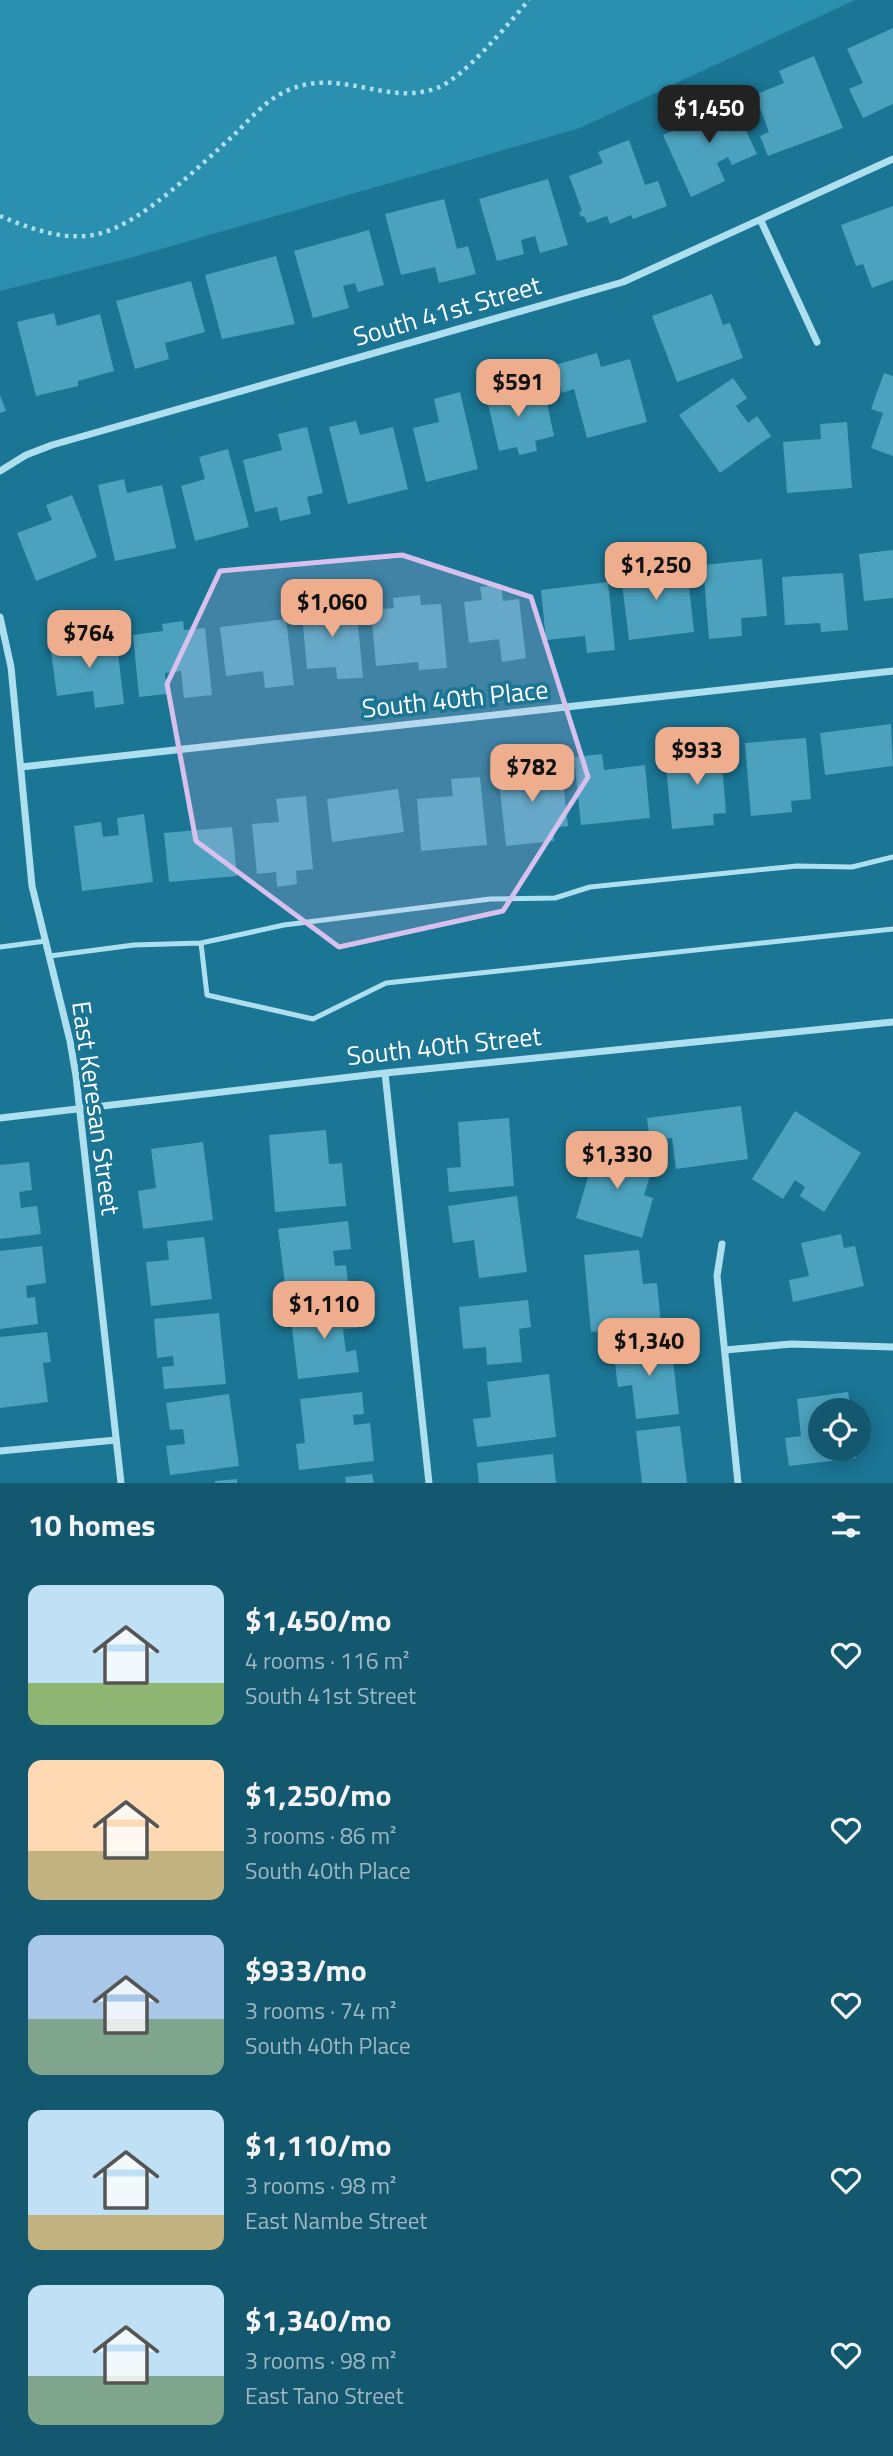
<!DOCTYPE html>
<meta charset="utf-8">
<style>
:root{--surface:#14586f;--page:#216177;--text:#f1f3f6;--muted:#9db8c3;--accent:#eead8d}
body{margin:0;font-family:"Titillium Web",sans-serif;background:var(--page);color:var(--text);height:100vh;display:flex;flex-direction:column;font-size:26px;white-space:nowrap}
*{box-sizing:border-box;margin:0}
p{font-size:23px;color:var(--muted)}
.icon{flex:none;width:38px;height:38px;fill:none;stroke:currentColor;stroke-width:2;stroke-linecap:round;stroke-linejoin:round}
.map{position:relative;height:1483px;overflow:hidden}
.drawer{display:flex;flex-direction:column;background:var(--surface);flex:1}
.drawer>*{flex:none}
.tools{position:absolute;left:808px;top:1398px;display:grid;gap:14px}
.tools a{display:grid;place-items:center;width:63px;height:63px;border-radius:50%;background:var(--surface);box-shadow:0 4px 18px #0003;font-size:35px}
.price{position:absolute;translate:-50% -60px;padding:0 16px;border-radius:14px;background:var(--accent);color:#111;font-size:23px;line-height:46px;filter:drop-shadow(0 2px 4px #0008)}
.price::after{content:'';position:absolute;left:50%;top:42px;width:21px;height:16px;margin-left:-10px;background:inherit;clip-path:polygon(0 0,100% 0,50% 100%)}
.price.active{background:#222;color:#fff}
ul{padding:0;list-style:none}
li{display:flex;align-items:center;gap:21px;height:175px;padding:0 28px}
li span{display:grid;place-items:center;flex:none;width:196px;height:140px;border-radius:14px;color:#555}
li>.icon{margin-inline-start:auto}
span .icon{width:84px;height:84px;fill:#fffc;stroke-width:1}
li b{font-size:30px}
h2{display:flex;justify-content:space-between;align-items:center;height:84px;padding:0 28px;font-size:30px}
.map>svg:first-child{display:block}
.green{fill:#2b90b0}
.building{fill:#4ca2be}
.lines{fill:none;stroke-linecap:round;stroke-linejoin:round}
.path{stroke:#addfef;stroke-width:4.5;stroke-dasharray:3.5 5;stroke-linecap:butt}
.service{stroke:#addfef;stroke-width:5}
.minor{stroke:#addfef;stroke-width:7}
.marked{fill:#d7c0ec;fill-opacity:0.2;stroke:#d7c0ec;stroke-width:5;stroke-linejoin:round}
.labels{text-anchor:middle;stroke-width:7;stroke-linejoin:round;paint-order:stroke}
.street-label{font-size:26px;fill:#fff;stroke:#1b7594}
</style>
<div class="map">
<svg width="893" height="1483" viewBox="0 0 893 1483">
<rect width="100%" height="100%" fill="#1b7594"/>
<path class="green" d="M0,0H855L580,128L130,258L0,291Z"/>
<path class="building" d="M893,28V104L863,118L849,89L863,83L847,49Z
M814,56L843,128L768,156L760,136L769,132L755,95L784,83L779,71Z
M721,92L727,105L733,103L757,154L732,165L728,157L717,163L725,181L691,197L663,135L705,116L699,102Z
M629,140L645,185L658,181L667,206L633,219L631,215L610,224L607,216L587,223L584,216L581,217L579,212L582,211L569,176L603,163L598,152Z
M548,179L568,245L540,253L535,236L521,240L524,254L497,261L479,199Z
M444,199L457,249L468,246L476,274L439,283L435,267L401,275L385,214Z
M893,206V280L872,288L863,264L856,266L841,225Z
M369,230L384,285L358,292L355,283L343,286L349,308L313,318L294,251Z
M276,256L295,324L222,339L205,275Z
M191,281L205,332L165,343L169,359L135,369L116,301Z
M712,294L723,325L730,323L743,358L677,382L652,316Z
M54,313L57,326L100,314L114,371L78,381V386L36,396L17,322Z
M597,353L601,367L630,359L647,422L587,438L574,389L562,393L555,365Z
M884,373L893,376V456L871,448L883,413L871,409Z
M733,378L747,398L736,406L748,423L757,416L771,436L720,473L679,415Z
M511,381L515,401L545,394L554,436L535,441L537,451L519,455L517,447L499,451L484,387Z
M460,392L478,469L426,482L413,428L439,422L434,399Z
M0,395L6,411L0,413Z
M356,421L360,435L393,427L408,489L348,504L329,427Z
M847,422L852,488L787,493L783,442L821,439L820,424Z
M307,427L323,493L307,497L311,514L280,521L277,507L255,512L243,460L282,450L278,434Z
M228,449L249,527L195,541L181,486L205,479L199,457Z
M124,479L127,493L162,485L176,548L115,561L98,485Z
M72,495L97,557L36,581L17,533L52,520L46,505Z
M893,550V598L864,601L859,554Z
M762,559L767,616L741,618L742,636L709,639L703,565Z
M651,564L653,573L687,569L694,632L629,640L620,568Z
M843,573L848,630L821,632L820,623L785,625L782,577Z
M608,582L615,650L587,653L585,636L546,640L541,590Z
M501,584L503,601L519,599L526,658L502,662L499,639L469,643L464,602L482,600L480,587Z
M420,595L421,605L441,604L447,668L419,670L418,662L376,666L371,610L394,608L393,598Z
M339,600L340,615L357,614L363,678L337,679L336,667L307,669L301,603Z
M286,619L294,685L265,688L263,671L226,676L220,627Z
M183,621L184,630L205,628L212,695L184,698L181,671L165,673L167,694L139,697L133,635L163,631L162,624Z
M116,636L124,704L95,708L93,691L57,696L50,644Z
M891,724L893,766L825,775L820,733Z
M720,738L726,813L713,814L714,825L672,829L666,766L692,764L690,741Z
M806,738L811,799L791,801L792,812L751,816L745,743Z
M602,754L604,770L645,765L650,818L581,825L574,757Z
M561,764L568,826L553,828L554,841L506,846L498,771Z
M480,777L487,845L421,851L417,799L453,796L451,779Z
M398,789L404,832L332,842L327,799Z
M306,796L313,869L296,871L297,884L277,887L276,872L257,874L252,824L279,822L276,799Z
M144,814L153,882L82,891L74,826L101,822L103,837L119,835L117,818Z
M232,827L237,876L169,882L164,833Z
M741,1106L748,1159L676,1169L672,1138L650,1141L647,1118Z
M795,1111L861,1153L824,1212L800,1196L805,1187L795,1180L783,1199L752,1179Z
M509,1118L514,1186L449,1192L447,1168L461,1167L458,1122Z
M326,1130L329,1164L342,1163L346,1206L275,1212L269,1135Z
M203,1142L213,1220L143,1229L138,1191L156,1188L151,1149Z
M598,1143L655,1160L644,1195L653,1198L642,1238L576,1218Z
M29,1162L32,1190L19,1192L21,1208L37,1206L41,1234L0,1239V1165Z
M517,1196L527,1272L479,1278L474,1240L453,1243L448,1206Z
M348,1221L351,1249L333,1251L335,1266L346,1265L349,1292L287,1300L278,1229Z
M841,1234L844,1248L855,1246L864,1286L793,1302L789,1280L809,1276L801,1243Z
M204,1237L212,1299L151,1306L146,1262L169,1260L167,1241Z
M42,1246L46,1283L26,1286L27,1298L35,1297L38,1324L0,1329V1251Z
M639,1250L643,1284L657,1283L661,1326L591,1332L584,1255Z
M528,1300L531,1327L519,1329L522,1362L487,1365L486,1347L463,1349L459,1307Z
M355,1304L358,1328L343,1329L346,1352L356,1350L359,1372L298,1379L290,1311Z
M219,1313L226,1384L164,1389L162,1367L174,1366L173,1356L157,1358L154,1319Z
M47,1332L51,1362L43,1363L48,1402L0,1408V1337Z
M671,1342L679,1414L636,1419L632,1385L618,1387L613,1349Z
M549,1374L556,1437L477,1447L473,1419L491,1417L487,1382Z
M362,1392L364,1414L353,1415L354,1425L370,1423L374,1461L299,1470L296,1444L305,1443L300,1399Z
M848,1392L851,1410H821V1449H855L856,1458L789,1466L785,1438L801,1436L797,1399Z
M229,1394L239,1466L170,1475L166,1446L185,1444L183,1429L170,1430L166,1403Z
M680,1426L687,1483H642L636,1431Z
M553,1454L556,1483H479L477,1463Z
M372,1474L374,1483H346L345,1477Z
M237,1479V1483H215V1481Z"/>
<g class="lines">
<path class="path" d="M0,216C29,228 65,242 98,234C143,223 199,166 234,135C247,122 262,105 277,96C335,61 382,108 437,88C464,78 509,23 529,0"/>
<path class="service" d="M201,943L207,995L313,1019L386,983L893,929
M0,947L46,941
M50,956L134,945L201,943L284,925L490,899L555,898L590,887L797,866L852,867L893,857"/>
<path class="minor" d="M761,221L817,342
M0,471L26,455L52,445L623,282L893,159
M0,617L11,667L32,886L70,1041L76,1076L121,1483
M21,767L893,671
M385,1073L429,1483
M0,1118L385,1073L893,1022
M722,1244L717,1276L738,1483
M725,1350L791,1344L893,1347
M0,1451L116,1440"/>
</g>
<path class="marked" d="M402,555L531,597L588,777L503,911L339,947L196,841L167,684L220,571Z"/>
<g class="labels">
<g class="street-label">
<text transform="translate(447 311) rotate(-16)" y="9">South 41st Street</text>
<text transform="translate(455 699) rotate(-6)" y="9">South 40th Place</text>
<text transform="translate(444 1046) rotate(-6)" y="9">South 40th Street</text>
<text transform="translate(96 1108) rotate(82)" y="9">East Keresan Street</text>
</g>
</g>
</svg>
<div class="tools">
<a><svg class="icon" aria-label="locate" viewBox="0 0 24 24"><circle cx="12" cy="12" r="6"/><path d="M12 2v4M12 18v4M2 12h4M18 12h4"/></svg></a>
</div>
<b class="price active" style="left:709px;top:145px">$1,450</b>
<b class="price" style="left:518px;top:419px">$591</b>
<b class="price" style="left:656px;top:602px">$1,250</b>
<b class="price" style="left:332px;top:639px">$1,060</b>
<b class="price" style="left:89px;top:670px">$764</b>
<b class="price" style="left:697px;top:787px">$933</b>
<b class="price" style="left:532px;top:804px">$782</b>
<b class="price" style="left:617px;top:1191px">$1,330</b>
<b class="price" style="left:324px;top:1341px">$1,110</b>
<b class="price" style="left:649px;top:1378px">$1,340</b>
</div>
<section class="drawer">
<h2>10 homes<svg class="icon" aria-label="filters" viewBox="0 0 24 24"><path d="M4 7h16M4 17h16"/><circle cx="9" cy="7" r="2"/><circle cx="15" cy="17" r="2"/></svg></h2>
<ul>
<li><span style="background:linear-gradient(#bfe0f5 70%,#8fb573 0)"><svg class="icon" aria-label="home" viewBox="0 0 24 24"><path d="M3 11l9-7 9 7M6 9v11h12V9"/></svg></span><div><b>$1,450/mo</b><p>4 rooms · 116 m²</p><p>South 41st Street</p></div><svg class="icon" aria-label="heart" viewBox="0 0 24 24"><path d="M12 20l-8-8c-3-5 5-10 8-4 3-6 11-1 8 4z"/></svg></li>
<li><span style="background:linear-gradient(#ffd9b3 65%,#c2b280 0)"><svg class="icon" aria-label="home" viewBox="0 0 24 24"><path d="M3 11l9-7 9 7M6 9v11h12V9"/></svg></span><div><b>$1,250/mo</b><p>3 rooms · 86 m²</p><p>South 40th Place</p></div><svg class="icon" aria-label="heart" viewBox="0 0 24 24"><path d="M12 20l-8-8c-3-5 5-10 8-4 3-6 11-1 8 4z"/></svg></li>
<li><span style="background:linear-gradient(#a9c7e8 60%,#7fa58c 0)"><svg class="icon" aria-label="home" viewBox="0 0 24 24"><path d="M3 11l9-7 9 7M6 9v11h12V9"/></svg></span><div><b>$933/mo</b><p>3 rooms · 74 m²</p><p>South 40th Place</p></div><svg class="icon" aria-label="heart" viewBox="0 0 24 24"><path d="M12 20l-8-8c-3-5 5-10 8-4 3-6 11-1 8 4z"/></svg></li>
<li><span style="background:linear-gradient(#bfe0f5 75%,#c2b280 0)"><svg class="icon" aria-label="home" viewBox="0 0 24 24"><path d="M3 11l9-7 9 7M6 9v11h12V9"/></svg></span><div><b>$1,110/mo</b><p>3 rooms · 98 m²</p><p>East Nambe Street</p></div><svg class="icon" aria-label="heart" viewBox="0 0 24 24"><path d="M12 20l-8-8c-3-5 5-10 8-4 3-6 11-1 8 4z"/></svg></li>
<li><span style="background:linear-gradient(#bfe0f5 65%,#7fa58c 0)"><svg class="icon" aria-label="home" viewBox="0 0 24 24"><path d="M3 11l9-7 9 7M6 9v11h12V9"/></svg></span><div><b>$1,340/mo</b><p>3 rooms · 98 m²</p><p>East Tano Street</p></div><svg class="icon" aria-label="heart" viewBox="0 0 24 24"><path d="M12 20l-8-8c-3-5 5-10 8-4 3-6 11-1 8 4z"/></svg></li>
</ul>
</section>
